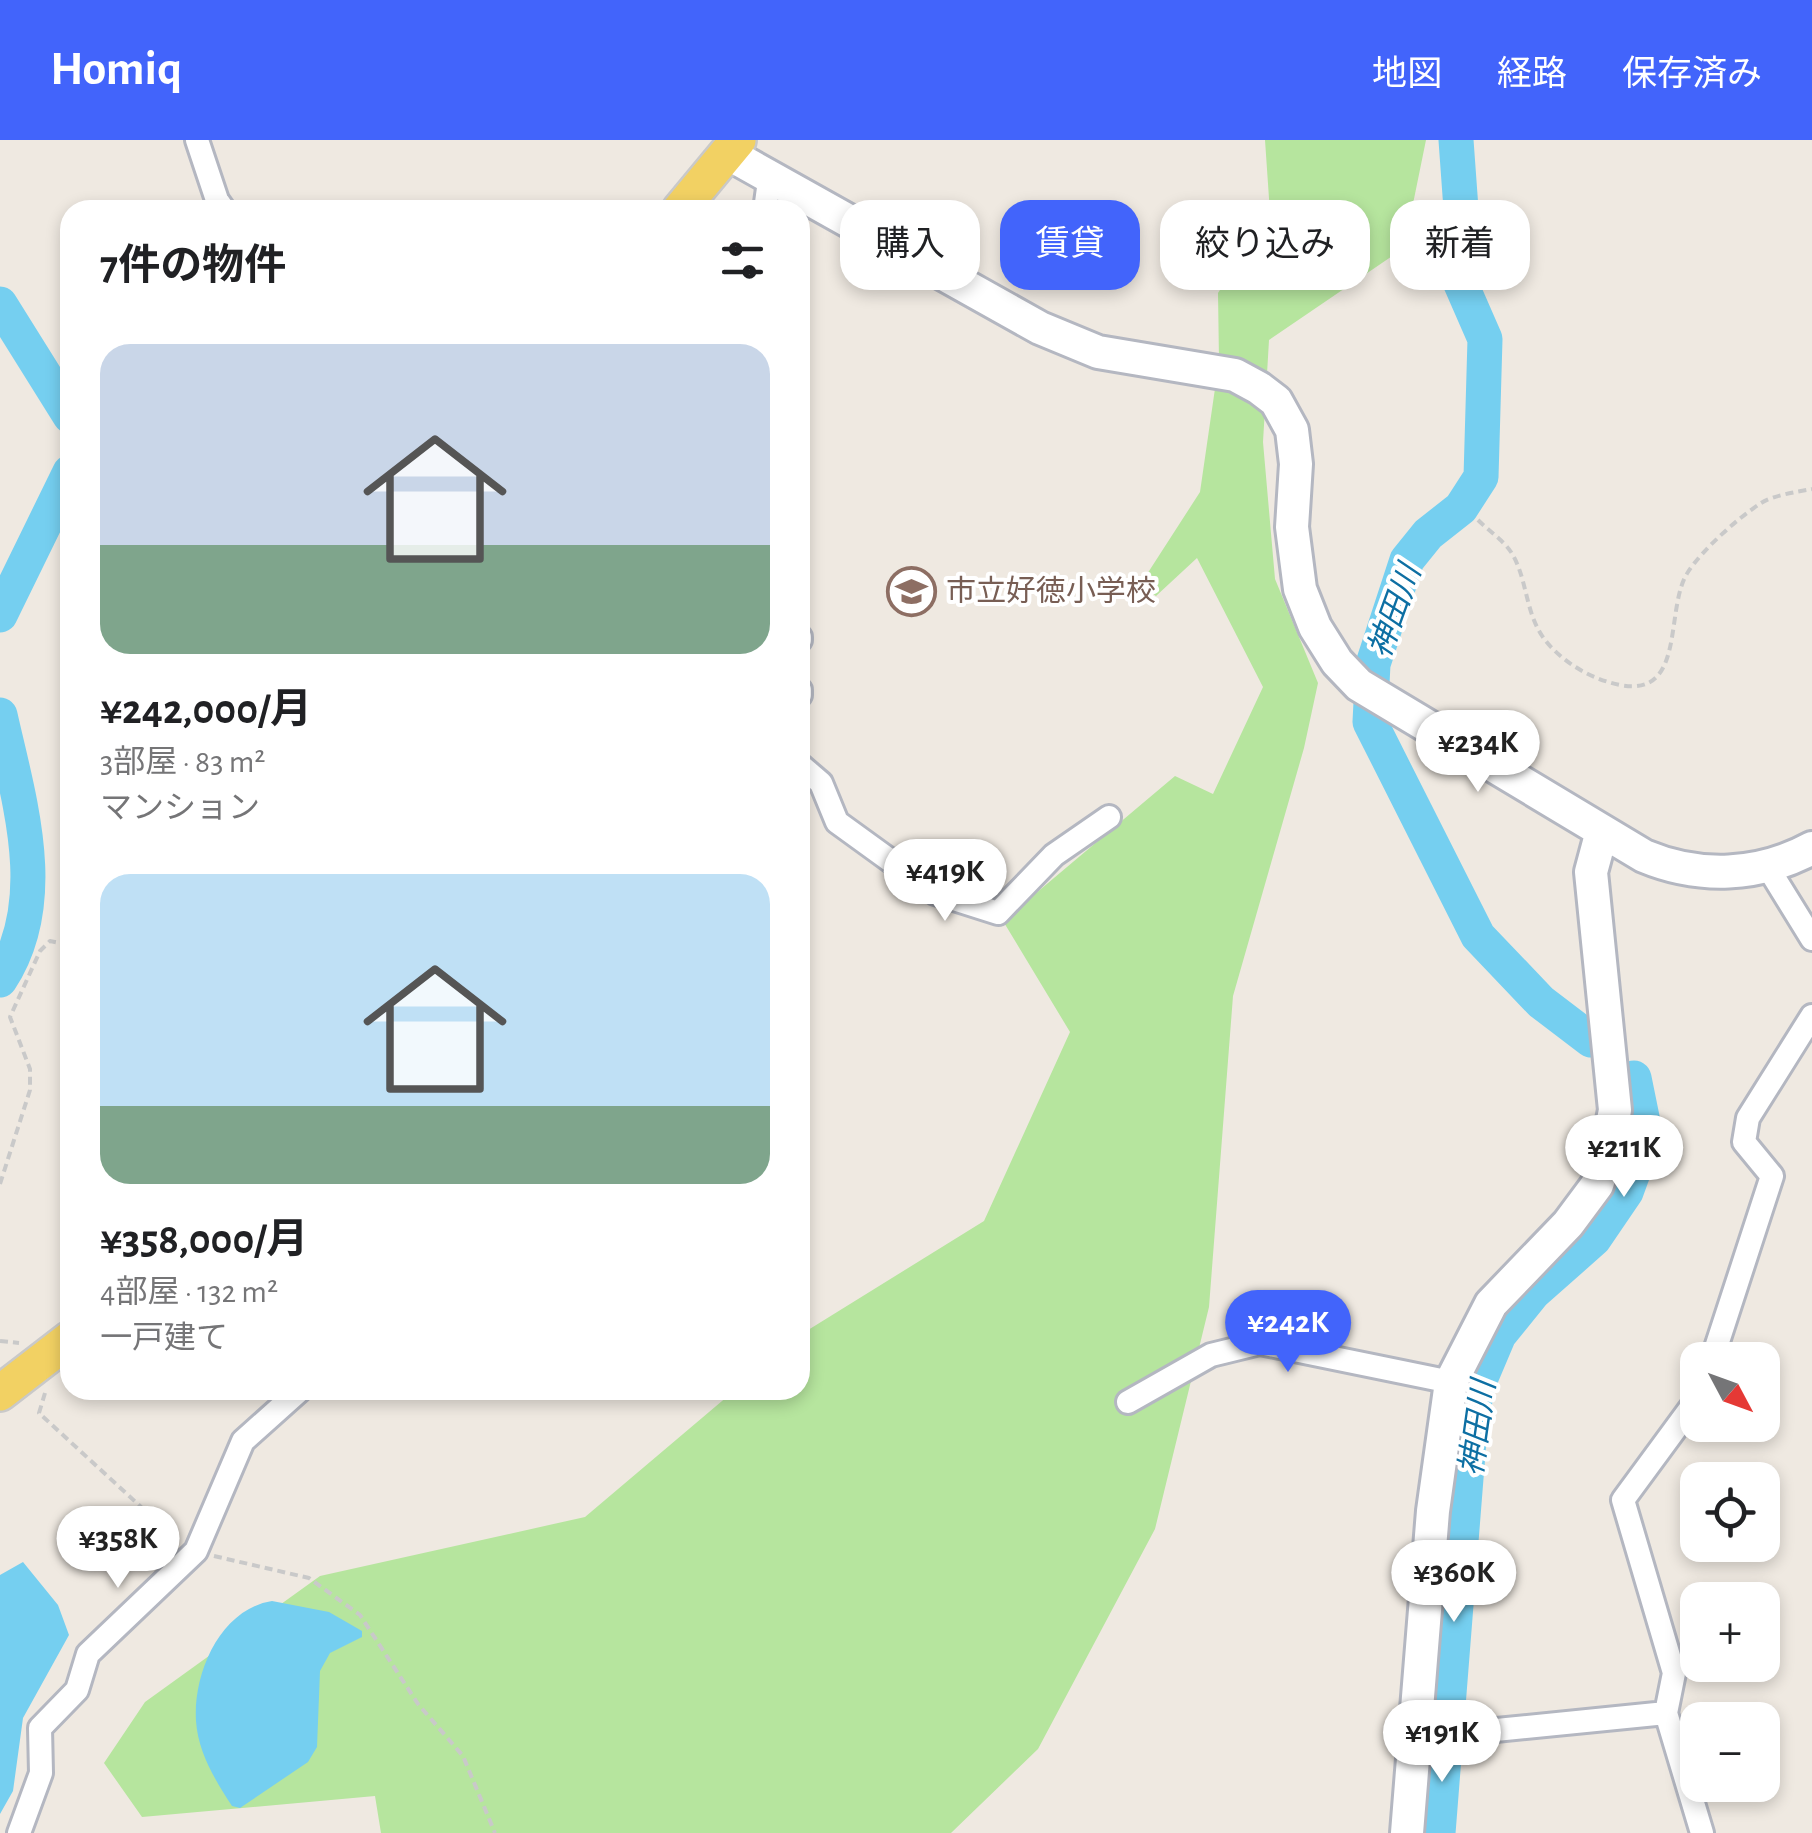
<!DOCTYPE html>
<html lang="ja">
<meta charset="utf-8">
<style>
:root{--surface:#fff;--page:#f2f2f2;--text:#202124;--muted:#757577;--accent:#4264fb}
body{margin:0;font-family:"Alegreya Sans","Noto Sans JP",sans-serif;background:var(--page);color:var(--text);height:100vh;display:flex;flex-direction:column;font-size:38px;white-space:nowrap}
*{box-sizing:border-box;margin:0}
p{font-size:32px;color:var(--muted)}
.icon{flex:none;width:55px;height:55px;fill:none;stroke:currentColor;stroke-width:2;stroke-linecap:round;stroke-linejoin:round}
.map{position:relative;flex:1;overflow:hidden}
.side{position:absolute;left:60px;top:60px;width:750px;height:1200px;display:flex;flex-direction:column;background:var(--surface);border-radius:30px;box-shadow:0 5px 15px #0003}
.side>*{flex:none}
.top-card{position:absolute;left:840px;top:60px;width:820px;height:90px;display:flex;gap:20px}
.needle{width:65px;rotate:131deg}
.fabs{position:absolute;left:1680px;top:1202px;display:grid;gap:20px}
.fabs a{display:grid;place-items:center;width:100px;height:100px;border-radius:20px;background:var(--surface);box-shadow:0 5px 15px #0003;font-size:50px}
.price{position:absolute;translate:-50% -85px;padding:0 22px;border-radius:35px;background:#fff;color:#222;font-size:32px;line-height:65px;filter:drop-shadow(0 2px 5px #0008)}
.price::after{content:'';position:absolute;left:50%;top:60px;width:30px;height:22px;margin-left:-15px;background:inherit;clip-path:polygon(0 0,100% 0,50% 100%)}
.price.selected{background:var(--accent);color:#fff}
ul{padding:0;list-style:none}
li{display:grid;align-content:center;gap:20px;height:530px;padding:0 40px}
li span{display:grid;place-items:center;height:310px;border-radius:30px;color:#555}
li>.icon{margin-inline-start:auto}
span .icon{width:180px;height:180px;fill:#fffc;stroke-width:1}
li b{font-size:42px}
h2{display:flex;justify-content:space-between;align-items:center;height:120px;padding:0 40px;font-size:42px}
.tag{padding:0 35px;border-radius:30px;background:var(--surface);box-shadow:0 5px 15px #0003;font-size:35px;line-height:90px}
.tag.selected{background:var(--accent);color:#fff}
header{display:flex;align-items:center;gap:60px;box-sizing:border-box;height:140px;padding:0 50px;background:var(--accent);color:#fff}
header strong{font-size:48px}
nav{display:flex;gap:55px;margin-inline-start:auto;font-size:35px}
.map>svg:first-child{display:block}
.green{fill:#b6e59e}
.water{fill:#75cff0}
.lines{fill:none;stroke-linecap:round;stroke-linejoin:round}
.river{stroke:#75cff0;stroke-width:35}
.street-casing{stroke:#b4b7c1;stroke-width:28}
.secondary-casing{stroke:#b4b7c1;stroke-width:38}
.primary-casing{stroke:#c9c9c9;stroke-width:40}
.path{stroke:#c9c9c9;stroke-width:4;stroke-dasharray:8 5;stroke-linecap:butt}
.street{stroke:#fff;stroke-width:22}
.secondary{stroke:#fff;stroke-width:32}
.primary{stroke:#f2d163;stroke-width:35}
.labels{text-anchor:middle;stroke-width:8;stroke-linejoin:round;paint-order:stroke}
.education-label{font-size:30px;fill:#785e54;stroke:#fff;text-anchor:start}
.water-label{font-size:32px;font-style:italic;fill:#0d6fa3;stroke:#fff}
</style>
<header>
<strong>Homiq</strong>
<nav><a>地図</a><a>経路</a><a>保存済み</a></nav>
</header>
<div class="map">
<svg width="1812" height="1693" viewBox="0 0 1812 1693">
<rect width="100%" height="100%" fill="#efe9e1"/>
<path class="green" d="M1265,0H1426L1404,108L1269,200L1263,302L1275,439L1318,543L1304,608L1233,856L1209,1167L1155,1389L1038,1609L951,1693H381L375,1656L142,1677L104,1623L145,1562L320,1436L585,1377L735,1250H800V1195L984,1081L1070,892L1003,781L1175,636L1213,654L1263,547L1197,418L1156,456L1140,445L1200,352L1219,221L1218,153L1270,73Z"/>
<path class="water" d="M23,1422L58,1465L69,1495L23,1578L13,1651L0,1674V1435Z
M272,1461L329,1472L362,1491V1497L330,1513L320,1531L317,1607L308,1622L240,1668L232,1666C215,1640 198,1612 196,1581C193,1532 221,1469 272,1461Z"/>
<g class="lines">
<path class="river" d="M1456,0L1461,69L1454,128L1485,199L1481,337L1461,368L1428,394L1407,420L1373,524L1370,582L1478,796L1541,862L1591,900
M0,164L70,276
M0,475L70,332
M0,575C19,660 52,761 0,840
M1438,1693L1469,1300L1477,1247L1499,1195L1533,1153L1594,1099L1626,1052L1646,997L1634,938"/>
<defs>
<path id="street" d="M197,0L217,60L224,70
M765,70L769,41
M800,497V500
M800,550V555
M800,625L821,643L837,682L935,753L998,773L1054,715L1109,677
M1767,726L1812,799
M1712,1220L1772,1036L1744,1002L1748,978L1812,876
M1698,1258L1623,1360L1674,1533L1666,1573L1702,1693
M1128,1262L1211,1215L1260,1203L1451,1242
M1414,1594H1456L1666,1573
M19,1693L41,1633L40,1588L77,1550L88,1514L196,1411L243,1301L300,1250"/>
<path id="secondary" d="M729,14L1040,188L1098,212L1235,235L1259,248L1276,261L1292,290L1296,324L1292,387L1300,449L1315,487L1337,522L1359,545L1644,716C1699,739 1759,737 1812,708
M1407,1693L1433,1371L1451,1242L1491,1164L1568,1084L1597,1045L1606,1016L1615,970L1591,732L1602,691"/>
<path id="primary" d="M680,70L738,0
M0,1253L70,1199"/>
</defs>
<use href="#street" class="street-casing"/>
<use href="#secondary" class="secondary-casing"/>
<use href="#primary" class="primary-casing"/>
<path class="path" d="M1478,380C1488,390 1503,400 1511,412C1530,442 1523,480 1553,509C1571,527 1595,540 1620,545C1687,558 1664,468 1688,432C1703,409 1738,378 1761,363C1774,355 1796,352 1812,349
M0,1044L30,950V929L10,877L40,811L50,801L70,805
M0,1201L19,1203
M45,1253L39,1273L178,1401
M214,1416L309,1438L360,1475L418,1564L463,1616L495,1693"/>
<use href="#street" class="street"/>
<use href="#secondary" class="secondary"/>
<use href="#primary" class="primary"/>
</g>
<defs>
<symbol id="school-ring" viewBox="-11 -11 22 22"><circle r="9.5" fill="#fff" stroke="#8d6e63" stroke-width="1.5"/><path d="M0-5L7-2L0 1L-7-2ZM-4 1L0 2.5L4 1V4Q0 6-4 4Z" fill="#8d6e63"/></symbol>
</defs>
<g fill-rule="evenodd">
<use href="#school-ring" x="884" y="424" width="55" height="55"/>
</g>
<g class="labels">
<g class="education-label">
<text x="946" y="461">市立好徳小学校</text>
</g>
<g class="water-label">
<text transform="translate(1394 471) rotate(-70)" y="11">神田川</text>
<text transform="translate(1477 1288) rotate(-82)" y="11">神田川</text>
</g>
</g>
</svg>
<div class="fabs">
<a><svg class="needle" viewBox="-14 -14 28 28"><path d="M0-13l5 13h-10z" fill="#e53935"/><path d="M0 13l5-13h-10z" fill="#757577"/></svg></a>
<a><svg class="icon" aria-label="locate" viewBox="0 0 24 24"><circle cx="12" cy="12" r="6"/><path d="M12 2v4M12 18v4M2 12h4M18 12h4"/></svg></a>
<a>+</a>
<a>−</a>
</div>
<b class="price" style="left:1478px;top:655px">¥234K</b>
<b class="price" style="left:945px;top:784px">¥419K</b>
<b class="price" style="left:1624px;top:1060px">¥211K</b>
<b class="price selected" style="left:1288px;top:1235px">¥242K</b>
<b class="price" style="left:118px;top:1451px">¥358K</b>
<b class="price" style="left:1454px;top:1485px">¥360K</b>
<b class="price" style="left:1442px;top:1645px">¥191K</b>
<div class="top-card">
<a class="tag">購入</a>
<a class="tag selected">賃貸</a>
<a class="tag">絞り込み</a>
<a class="tag">新着</a>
</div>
<section class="side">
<h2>7件の物件<svg class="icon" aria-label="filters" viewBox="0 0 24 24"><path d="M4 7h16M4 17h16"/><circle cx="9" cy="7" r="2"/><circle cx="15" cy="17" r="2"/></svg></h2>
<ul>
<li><span style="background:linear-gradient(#c9d6e8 65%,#7fa58c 0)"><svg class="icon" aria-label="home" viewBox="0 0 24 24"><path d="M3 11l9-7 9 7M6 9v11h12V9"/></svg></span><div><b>¥242,000/月</b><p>3部屋 · 83 m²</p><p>マンション</p></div></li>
<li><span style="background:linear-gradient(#bfe0f5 75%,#7fa58c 0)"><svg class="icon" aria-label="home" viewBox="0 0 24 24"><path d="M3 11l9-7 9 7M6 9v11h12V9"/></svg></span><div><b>¥358,000/月</b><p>4部屋 · 132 m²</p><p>一戸建て</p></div></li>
</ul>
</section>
</div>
